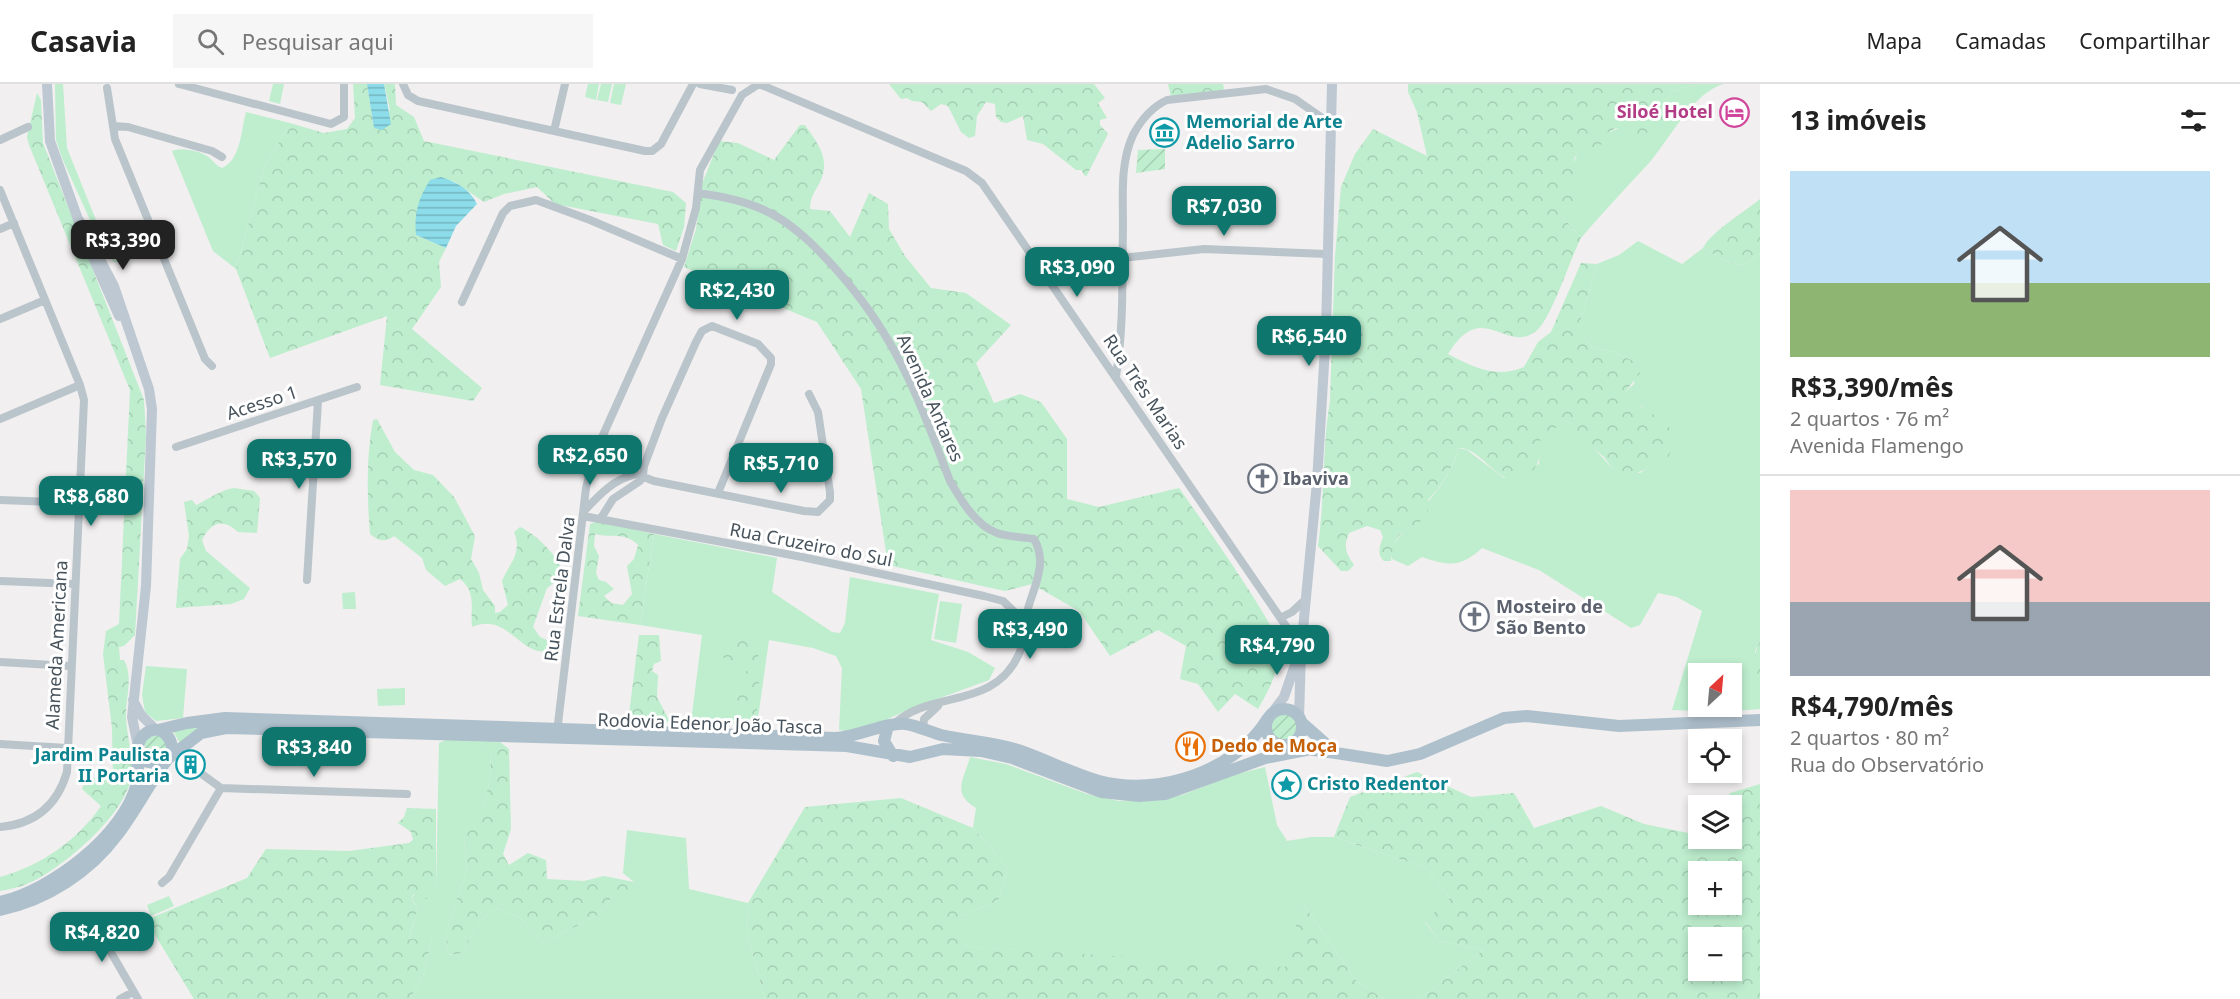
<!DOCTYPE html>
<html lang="pt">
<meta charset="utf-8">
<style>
:root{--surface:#fff;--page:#f6f6f6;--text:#222;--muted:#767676;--line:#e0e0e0;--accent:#0f766e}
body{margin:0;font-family:"Noto Sans",sans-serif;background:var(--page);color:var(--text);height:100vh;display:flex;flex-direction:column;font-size:22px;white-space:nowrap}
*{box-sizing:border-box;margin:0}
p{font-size:20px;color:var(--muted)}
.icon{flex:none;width:33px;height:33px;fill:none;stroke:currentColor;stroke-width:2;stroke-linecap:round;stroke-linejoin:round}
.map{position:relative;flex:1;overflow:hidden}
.side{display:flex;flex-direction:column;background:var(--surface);width:480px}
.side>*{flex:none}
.needle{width:39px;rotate:26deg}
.buttons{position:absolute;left:1688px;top:579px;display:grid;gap:12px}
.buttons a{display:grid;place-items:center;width:54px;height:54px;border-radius:0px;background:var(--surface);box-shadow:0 3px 9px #0003;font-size:30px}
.price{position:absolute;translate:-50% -51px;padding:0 14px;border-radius:12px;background:var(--accent);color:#fff;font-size:20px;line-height:39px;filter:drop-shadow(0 2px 3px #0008)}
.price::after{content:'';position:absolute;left:50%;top:36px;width:18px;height:14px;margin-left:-9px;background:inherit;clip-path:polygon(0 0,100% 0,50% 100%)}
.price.current{background:#222;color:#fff}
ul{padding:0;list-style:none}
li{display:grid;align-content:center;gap:12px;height:318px;padding:0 30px}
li+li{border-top:2px solid var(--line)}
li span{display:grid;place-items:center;height:186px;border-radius:0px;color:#555}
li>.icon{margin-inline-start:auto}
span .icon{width:108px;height:108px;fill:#fffc;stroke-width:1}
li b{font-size:26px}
h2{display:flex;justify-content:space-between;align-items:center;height:72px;padding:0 30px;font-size:26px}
header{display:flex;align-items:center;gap:36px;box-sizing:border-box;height:84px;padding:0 30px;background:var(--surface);border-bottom:2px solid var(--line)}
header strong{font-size:28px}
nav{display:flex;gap:33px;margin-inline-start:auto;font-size:21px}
.search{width:420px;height:54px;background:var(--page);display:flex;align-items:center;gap:15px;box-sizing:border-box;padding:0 21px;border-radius:0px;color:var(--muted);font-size:22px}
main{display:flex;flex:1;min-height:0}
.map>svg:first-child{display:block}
.grass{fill:#beeece;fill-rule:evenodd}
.forest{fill:url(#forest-crowns);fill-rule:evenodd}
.garden{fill:url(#garden-furrows)}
.water{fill:url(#water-rules)}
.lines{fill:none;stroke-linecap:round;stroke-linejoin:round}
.street{stroke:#bac4cb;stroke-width:8}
.secondary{stroke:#bdc8d2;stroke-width:10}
.primary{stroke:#afc0cd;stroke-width:12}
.labels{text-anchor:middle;stroke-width:6;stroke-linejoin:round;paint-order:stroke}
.hotel-label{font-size:18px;font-weight:bold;fill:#b23c85;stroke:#fff;text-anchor:end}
.culture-label{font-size:18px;font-weight:bold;fill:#0d838f;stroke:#fff;text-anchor:start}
.street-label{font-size:18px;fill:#47535c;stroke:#fff}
.worship-label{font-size:18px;font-weight:bold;fill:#5b616d;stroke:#fff;text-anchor:start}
.food-label{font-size:18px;font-weight:bold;fill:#c56008;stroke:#fff;text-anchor:start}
</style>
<header>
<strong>Casavia</strong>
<div class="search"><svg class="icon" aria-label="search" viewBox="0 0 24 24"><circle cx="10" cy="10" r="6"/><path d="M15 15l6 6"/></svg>Pesquisar aqui</div>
<nav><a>Mapa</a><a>Camadas</a><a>Compartilhar</a></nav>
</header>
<main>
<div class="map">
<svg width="1760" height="915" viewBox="0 0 1760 915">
<defs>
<pattern id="forest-crowns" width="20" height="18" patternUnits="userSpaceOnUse" patternTransform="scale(1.5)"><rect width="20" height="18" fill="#beeece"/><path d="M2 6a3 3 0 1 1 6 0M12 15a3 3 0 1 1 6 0" fill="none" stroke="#a5ceb3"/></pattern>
<pattern id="garden-furrows" width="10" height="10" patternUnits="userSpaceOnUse" patternTransform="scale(1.5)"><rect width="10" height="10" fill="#beeece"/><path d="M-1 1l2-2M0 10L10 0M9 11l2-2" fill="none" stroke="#a5ceb3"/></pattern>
<pattern id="water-rules" width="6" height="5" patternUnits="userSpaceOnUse" patternTransform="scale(1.5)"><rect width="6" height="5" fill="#8cdcea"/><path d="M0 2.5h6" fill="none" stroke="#74b5c1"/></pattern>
</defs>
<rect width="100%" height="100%" fill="#f1efef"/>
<path class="grass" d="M55,0H63L67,64L110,171L114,176L126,179L114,178L104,167L62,74L56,56Z
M273,0H284L280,20L269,17Z
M588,0H599L596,16L585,13Z
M601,0H612L608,18L597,16Z
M614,0H626L621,21L610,19Z
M1700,0H1724C1694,7 1669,56 1649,79C1626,104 1603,128 1581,154L1561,131L1568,96L1578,67L1588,68L1607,49L1661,27L1671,7Z
M246,28L290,39L264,84L236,185L213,167L172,67C182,64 197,66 207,72C213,76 215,81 222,84C241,76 241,46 246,28Z
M1638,157L1682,180L1703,164L1729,179L1744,181L1760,169V557L1755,567L1760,598V625L1724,628L1672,626L1702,527L1677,513L1658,509L1640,541L1631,544L1539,486L1482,464C1460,484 1449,482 1422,473L1408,482L1392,475L1390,466C1409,434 1452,401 1458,364L1467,366L1504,394L1539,380L1540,354L1562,336L1572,340L1611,383L1640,389L1652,381L1665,378L1643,323L1632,317L1626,307L1634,300L1636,278L1613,268L1593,264L1580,249V238L1597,180L1619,171ZM1698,590H1731V622H1698Z
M654,450L777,474L772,508L832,548L840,549L845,539L850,493L939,510L931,556L968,568L995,584L989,596C963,606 936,615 910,625C887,634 864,651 839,646L842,584L836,572L813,564L769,556L757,641L691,638L702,551L640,541Z
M355,508L356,525H343L342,509Z
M940,517L962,520L956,559L934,555Z
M146,582L187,585L183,634L156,637L145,628L142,611Z
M405,604V621L378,622L377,605Z
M209,639L180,659L173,647Z
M446,656H477L490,668L491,693L481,728L464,755L467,783L446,848L447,871L465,869C470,848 479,836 496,824L519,833L544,859L600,830L613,811L634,798L623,789L627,746L686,754L689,805L748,819L747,850L765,915H410L423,892L432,856H409L418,824L412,816L414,810L436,808L439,659Z
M970,673L1006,680L1087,710L1119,717L1156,716L1182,711L1233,691L1265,683L1277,741L1287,757L1311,753H1334L1426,784L1450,814L1425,838L1439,857L1483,866L1419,915H1384L1357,898L1302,818L1286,884L960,862L961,832L998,817L1008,784L973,744L976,724C951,709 964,696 970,673Z
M169,812L174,822L151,832L147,821Z"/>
<path class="forest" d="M353,0H367L374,43L390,26L384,0H395L396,21L414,33L424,57L673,108L686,119L684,143L676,167L663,161L658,140L555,120L537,103L504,110L484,118L453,97L416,151L446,164L439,178L441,203L412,245L482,304L473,317L380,301L387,232L270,274L236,185L264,84L290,39L324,49L347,45L355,34Z
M889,0H1094L1105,14L1098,19L1107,34L1100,36V41L1108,50L1086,93L1081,86H1076L1043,60L1027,56L1023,32L1007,39L1001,38L996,33L995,20L986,18L977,32L975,52L969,54L961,48L948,22L941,20L931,27L922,18L912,17L907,14L901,15Z
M1168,0H1223L1224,4L1222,8L1171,13Z
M1408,0H1700L1671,7L1661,27L1668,36L1666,44L1633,52L1616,44L1607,49L1600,63L1588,68H1578L1574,75L1576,88L1568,96L1580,105V124L1561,131L1581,154C1570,175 1551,236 1536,247C1505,271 1483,213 1448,270C1473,283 1496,295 1524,283L1538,258L1551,248L1581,179L1597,180L1580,238V249L1593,264L1613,268L1636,278L1640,289L1626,307C1640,330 1667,328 1677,358L1665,378C1647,382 1637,393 1618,392L1604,373L1578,351L1572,340L1562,336L1551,350L1540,354C1541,367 1540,380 1531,389C1503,415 1484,362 1458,364C1455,382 1441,403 1428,416V432C1405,451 1395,442 1391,477H1384C1376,470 1380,462 1383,453L1380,446L1367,442L1349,449C1343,463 1346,469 1354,481L1348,487H1341L1318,462C1325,414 1322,364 1330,317L1335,172L1341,103L1355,70L1373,45L1427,72L1417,28L1408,8Z
M37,9L41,16L43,59L144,316L146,352L135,551L124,562L119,563L120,576H124C134,594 125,614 126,634C127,654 134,674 131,694C125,731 61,786 27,800C18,804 9,805 0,807V793C40,782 77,757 101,722L82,705L86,694L113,695L112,644L103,570L106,547L119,540L130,306L29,61L27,53Z
M800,41H805C818,60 831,75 820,98C815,108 810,113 810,125L830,127L850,153L869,109L888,120L889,145L905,172L931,204L966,209L1011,241L976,279L994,319L1020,310L1041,318L1067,355V415L1099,423L1179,404C1195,427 1280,545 1280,565C1279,588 1269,605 1258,625L1235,610L1218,628L1198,600L1180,595L1186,562L1158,546L1110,572L1079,527L1032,500L1005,507L888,481L861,305L817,238L684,183L696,145L702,100L719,57L738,59L774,76Z
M1760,115V169L1744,181L1729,179L1703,164C1712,147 1743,129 1760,115Z
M377,335L395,368L414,386L433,391L454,413L475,452L471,475L479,489L483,506L495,522V529L500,528L508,521L502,497C509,480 523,469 514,448L520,443C535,449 563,476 563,492L547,504L533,543L540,553L549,557L551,566C521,576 509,527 472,543C470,525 477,508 460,495L445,502L426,486L422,474L394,452C385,459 379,457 370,450C367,411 366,374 373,336Z
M234,404L254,407L260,414L257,449L238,448C223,434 211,438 202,456L206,467L250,504L244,515L231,520L176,524L180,475L187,465L189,452L184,418L192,416L196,421C209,415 220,406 234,404Z
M599,437L654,450L640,541L578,532L590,440ZM595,450C613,455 624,447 638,461L634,475L627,482L632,510L623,521L611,519L604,512L614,505L606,498L599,496L596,489L599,472L594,462Z
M639,551H659L661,577L654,580L652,587L658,591L657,613L670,638L631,635L629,630Z
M741,551L756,556L759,575L753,581L730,585L721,569L727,553Z
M1760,557V598C1752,585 1753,571 1760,557Z
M746,587H760L756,638L745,636C737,619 729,602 746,587Z
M477,656L500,658L509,665L511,745L503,770L509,781L528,769L546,776L547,795L584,797L604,792L634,798L632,814L613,811L600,830L544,859L519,833L496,824C479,836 470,848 465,869L447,871L446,848L467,783L464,755L468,732L481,728L491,693L490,668Z
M1417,688L1471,713L1514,709L1534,744L1601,722L1644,740L1698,751V754H1731V722L1726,721L1730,709L1760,700V915H1419L1483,866L1439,857L1425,837L1450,814L1426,784L1334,753L1350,713ZM1698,788H1731V820H1698ZM1698,854H1731V886H1698Z
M901,714L973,744L1008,784L998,817L961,832V862L1285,883L1302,818L1357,898L1384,915H765L747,850L748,819L805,723Z
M407,724L436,725V808L426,815L413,810L412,817L418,824L409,855L432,856L423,892L410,915H194L146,836L247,794L266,765L349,767L409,759L413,756L411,748L398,739L404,733Z"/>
<path class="garden" d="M1165,65V85L1136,89L1138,66Z
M1269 643a14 14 0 1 1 28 0a14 14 0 1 1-28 0Z
M158,650L169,661L163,675L146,673L144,656Z"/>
<path class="water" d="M367,0H384L391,40L382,46L374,44Z
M441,93C456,98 470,105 477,120L456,142L446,164L416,151C414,129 418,115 430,96Z"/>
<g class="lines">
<path class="street" d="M179,0L331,40L344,33V0
M403,0L408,11L418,17L645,67H652L661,60L693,0
M700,0L732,6
M107,4L115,55L205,275L212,282
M113,42L128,43L212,67L222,73
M554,47L565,0
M0,56L28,43
M0,106L80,301L84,316L67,688C57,722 35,740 0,743
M698,109C721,112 742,116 764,126C791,138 814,161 834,183C896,251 918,313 950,397C961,416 976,442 997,449C1008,453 1023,453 1034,455C1047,477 1036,499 1029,521C1024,537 1026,554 1019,570C994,626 931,606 895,639
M0,145L14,139
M1122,174L1204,165L1327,170
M462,218L503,129L510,122L536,116L590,136L682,175
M0,235L45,216
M1116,292C1124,243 1122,192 1123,142C1123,112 1120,79 1133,51C1141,36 1152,23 1167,16L1266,5L1295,15L1331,40
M0,335L80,301
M176,363L357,303
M0,416L79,419
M585,426C600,410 614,395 636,390L654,397L804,427L818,428L830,416V408L818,328L809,310
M583,432L802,473L984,512L1003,517L1024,537
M601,434L613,415L640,397L643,391L644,382L662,334L696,258L702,247L712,242L758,260L771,274V280L718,409
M307,496L318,317
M0,497L75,500
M1280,534L1292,528L1306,515
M0,578L70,582
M923,646L924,635L938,622
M557,648L586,404L595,369L682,175L696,124L700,86L742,11L759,0L966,87L982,99L1301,564
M0,660L67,664
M199,688L221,704
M221,704L407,710
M162,799L169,793L221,704
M94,839L138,915
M120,915L133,908"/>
<path class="secondary" d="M47,0L50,57L80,141
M79,136L114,202L149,305L152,325L146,502L132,633L138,662
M90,167L119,232
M133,616L141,631L156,646
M1272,629L1284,613L1295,581
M1299,634L1301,566L1317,398L1326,247L1332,0"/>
<path class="primary" d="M1266 643a18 18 0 1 1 36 0a18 18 0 1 1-36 0Z
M1301,638L1336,669L1387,677L1420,670L1504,634L1527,632L1619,642L1760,636
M888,642L884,657L893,672
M158,646L187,639L225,634L835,654C858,653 888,637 906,640C918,642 930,648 941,651C967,657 993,658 1018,666C1045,675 1071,689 1099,697C1159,713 1236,687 1268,634
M1299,664L1336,669
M170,673L201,649L226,644L847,662L910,673L943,665L981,667L1012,674L1101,708L1139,712L1165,710L1265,674L1306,666
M0,818C50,807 124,752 137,699C141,685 132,661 144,651C159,636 178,656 170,673L160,680L144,677L138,666
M0,826C47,816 90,788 118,750C136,726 149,700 167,676"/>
</g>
<defs>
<symbol id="hotel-ring" viewBox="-11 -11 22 22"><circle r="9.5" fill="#fff" stroke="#d1479c" stroke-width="1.5"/><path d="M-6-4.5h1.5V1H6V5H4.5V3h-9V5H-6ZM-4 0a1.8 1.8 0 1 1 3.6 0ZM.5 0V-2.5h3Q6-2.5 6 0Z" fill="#d1479c"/></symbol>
<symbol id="museum-ring" viewBox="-11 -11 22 22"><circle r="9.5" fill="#fff" stroke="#0f9aa8" stroke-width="1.5"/><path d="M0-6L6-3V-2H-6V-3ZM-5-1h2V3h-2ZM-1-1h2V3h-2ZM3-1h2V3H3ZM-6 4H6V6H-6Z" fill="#0f9aa8"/></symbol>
<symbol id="church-ring" viewBox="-11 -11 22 22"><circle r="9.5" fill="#fff" stroke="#6b7280" stroke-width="1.5"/><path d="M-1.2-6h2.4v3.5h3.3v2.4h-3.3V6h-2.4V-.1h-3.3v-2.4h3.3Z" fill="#6b7280"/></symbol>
<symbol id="restaurant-ring" viewBox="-11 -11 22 22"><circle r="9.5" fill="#fff" stroke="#e8710a" stroke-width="1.5"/><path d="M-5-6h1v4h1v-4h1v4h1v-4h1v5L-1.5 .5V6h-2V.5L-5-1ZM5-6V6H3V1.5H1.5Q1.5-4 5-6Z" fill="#e8710a"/></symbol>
<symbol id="building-ring" viewBox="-11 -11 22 22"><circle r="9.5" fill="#fff" stroke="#0f9aa8" stroke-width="1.5"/><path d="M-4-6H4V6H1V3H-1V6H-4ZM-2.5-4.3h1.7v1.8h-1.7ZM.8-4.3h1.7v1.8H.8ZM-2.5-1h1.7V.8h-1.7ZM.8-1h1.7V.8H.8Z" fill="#0f9aa8"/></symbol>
<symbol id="sight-ring" viewBox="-11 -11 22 22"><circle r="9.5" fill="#fff" stroke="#0f9aa8" stroke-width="1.5"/><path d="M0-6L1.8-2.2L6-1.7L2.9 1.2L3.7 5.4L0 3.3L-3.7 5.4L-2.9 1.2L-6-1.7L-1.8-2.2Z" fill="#0f9aa8"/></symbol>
</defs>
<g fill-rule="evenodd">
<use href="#hotel-ring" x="1718" y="12" width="33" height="33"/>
<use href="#museum-ring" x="1148" y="32" width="33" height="33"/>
<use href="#church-ring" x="1246" y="378" width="33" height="33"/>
<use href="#church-ring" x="1458" y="516" width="33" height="33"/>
<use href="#restaurant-ring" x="1174" y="646" width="33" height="33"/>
<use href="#building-ring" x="174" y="664" width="33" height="33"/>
<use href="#sight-ring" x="1270" y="684" width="33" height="33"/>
</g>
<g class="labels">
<g class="hotel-label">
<text x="1713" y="34">Siloé Hotel</text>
</g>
<g class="culture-label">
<text x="1186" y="44">Memorial de Arte<tspan x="1186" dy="21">Adelio Sarro</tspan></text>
<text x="170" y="677" text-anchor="end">Jardim Paulista<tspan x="170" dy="21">II Portaria</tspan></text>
<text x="1307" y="706">Cristo Redentor</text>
</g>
<g class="street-label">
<text transform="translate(1145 308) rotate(56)" y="6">Rua Três Marias</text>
<text transform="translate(930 314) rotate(66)" y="6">Avenida Antares</text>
<text transform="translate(262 319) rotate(-18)" y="6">Acesso 1</text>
<text transform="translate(811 461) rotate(11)" y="6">Rua Cruzeiro do Sul</text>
<text transform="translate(560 505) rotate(-83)" y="6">Rua Estrela Dalva</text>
<text transform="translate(57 561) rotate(-87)" y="6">Alameda Americana</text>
<text transform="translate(710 640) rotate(2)" y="6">Rodovia Edenor João Tasca</text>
</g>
<g class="worship-label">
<text x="1283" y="401">Ibaviva</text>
<text x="1496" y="529">Mosteiro de<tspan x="1496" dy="21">São Bento</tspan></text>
</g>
<g class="food-label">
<text x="1211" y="668">Dedo de Moça</text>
</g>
</g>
</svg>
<div class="buttons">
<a><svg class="needle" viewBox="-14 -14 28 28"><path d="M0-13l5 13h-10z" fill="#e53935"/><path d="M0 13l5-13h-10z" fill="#767676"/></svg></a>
<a><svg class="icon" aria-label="locate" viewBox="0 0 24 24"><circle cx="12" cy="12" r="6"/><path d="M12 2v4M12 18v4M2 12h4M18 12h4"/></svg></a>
<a><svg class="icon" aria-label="layers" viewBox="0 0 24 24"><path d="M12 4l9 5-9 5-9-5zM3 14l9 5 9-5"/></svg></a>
<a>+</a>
<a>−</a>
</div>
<b class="price" style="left:1224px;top:153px">R$7,030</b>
<b class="price current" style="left:123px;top:187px">R$3,390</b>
<b class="price" style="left:1077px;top:214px">R$3,090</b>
<b class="price" style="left:737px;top:237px">R$2,430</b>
<b class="price" style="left:1309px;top:283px">R$6,540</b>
<b class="price" style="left:590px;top:402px">R$2,650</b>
<b class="price" style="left:299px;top:406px">R$3,570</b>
<b class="price" style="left:781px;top:410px">R$5,710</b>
<b class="price" style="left:91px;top:443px">R$8,680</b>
<b class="price" style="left:1030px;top:576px">R$3,490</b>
<b class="price" style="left:1277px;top:592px">R$4,790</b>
<b class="price" style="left:314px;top:694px">R$3,840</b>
<b class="price" style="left:102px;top:879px">R$4,820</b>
</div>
<section class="side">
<h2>13 imóveis<svg class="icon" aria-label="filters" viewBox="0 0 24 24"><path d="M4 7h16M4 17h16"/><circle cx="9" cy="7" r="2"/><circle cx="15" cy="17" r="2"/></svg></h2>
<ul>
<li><span style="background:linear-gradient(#bfe0f5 60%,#8fb573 0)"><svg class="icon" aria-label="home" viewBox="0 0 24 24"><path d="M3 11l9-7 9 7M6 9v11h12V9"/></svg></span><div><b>R$3,390/mês</b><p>2 quartos · 76 m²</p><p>Avenida Flamengo</p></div></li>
<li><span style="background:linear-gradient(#f6c9c9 60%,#9aa5b1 0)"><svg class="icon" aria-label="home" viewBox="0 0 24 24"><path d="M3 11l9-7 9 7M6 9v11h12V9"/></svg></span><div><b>R$4,790/mês</b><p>2 quartos · 80 m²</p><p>Rua do Observatório</p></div></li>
</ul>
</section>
</main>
